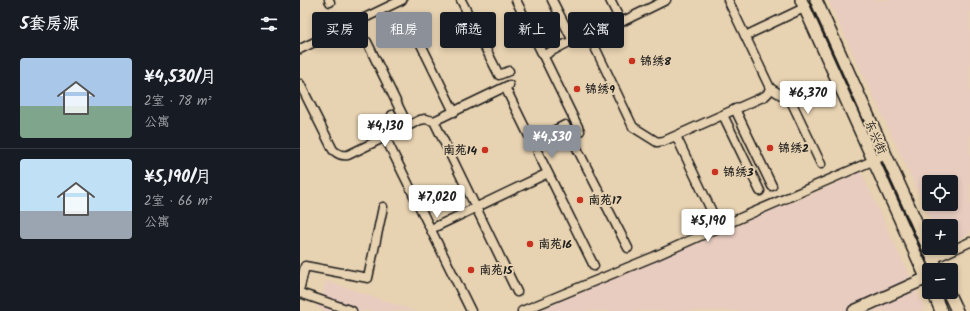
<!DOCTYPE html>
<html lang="zh">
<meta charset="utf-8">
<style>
:root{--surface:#171b24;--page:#242831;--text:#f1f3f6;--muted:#9ea1a6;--line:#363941;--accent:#8c9099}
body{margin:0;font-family:Kalam,"LXGW WenKai TC",sans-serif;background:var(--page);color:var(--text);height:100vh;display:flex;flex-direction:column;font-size:15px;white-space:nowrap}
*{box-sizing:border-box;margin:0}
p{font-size:13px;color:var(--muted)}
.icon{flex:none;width:22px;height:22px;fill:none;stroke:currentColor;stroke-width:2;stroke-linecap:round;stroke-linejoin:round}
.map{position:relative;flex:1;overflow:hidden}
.drawer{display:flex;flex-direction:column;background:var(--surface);width:300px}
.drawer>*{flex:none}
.top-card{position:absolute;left:12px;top:12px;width:380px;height:36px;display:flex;gap:8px}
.buttons{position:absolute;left:622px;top:175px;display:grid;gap:8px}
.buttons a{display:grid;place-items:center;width:36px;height:36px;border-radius:4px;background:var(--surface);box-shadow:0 2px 6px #0003;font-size:20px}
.price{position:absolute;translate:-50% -34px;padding:0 9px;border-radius:4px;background:#fff;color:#222;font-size:13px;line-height:26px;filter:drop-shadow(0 1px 2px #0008)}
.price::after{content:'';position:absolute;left:50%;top:24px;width:12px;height:9px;margin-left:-6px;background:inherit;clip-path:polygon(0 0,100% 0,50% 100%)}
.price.current{background:var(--accent);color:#fff}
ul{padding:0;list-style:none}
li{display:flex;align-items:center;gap:12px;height:100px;padding:0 20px}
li+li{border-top:1px solid var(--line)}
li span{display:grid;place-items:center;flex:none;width:112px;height:80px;border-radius:4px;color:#555}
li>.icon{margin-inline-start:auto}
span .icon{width:48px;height:48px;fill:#fffc;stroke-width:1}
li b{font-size:17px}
h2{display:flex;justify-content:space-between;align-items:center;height:48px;padding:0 20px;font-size:17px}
.chip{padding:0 14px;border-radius:4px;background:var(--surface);box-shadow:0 2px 6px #0003;font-size:14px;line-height:36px}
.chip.current{background:var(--accent);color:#fff}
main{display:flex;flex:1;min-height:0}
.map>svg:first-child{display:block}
.built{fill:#e8ccc0;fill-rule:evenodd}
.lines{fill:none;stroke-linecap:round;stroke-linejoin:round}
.street-casing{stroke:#1c1c1c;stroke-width:11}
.secondary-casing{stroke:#1c1c1c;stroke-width:14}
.street{stroke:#e7d2b1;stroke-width:8}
.secondary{stroke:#e7d2b1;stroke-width:11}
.poi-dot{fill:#c8321e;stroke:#e7d2b1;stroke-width:1.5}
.labels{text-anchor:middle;stroke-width:4;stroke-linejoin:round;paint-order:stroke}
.poi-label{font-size:12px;font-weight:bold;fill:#1c1c1c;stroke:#e7d2b1;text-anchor:start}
.street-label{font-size:12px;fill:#1c1c1c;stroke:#e7d2b1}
</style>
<main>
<section class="drawer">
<h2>5套房源<svg class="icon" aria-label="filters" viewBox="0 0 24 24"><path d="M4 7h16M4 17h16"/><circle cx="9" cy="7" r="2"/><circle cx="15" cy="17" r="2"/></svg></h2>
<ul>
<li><span style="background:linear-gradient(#a9c7e8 60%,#7fa58c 0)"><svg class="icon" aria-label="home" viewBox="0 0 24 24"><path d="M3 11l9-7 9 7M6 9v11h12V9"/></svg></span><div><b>¥4,530/月</b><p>2室 · 78 m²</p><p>公寓</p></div></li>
<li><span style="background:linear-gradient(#bfe0f5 65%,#9aa5b1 0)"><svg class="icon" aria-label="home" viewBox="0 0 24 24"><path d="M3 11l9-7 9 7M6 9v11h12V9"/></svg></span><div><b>¥5,190/月</b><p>2室 · 66 m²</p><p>公寓</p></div></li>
</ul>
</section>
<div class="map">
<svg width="670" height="311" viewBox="0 0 670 311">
<rect width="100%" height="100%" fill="#e7d2b1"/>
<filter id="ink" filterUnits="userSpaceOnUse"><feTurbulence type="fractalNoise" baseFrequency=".025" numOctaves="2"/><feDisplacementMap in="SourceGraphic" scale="8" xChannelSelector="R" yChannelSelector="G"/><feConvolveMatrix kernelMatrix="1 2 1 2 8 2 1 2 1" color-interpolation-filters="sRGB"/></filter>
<g filter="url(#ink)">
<path class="built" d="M528,0H670V234L651,243V226H634ZM629,182H651V204H629Z
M561,172L625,309L620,311H238L424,232L469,211L503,198Z
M26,281L115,311H26L18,308Z"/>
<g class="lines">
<defs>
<path id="street" d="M29,0L30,2
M161,0L199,75L209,71
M216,0L280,131
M252,0L273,41
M310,0L321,22
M366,0L293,36L291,39L333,127L357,142L364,141L465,96L468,93L470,88L428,0
M111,24L154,112
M445,36L504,8
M67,42L108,126
M0,49L102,0
M243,56C259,48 274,36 291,39
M0,84L33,150C38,154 41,156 48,155L120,120L125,119L134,121L209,85
M205,87L230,138L234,141L265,125L328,248
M470,88L491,101L521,164
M435,109L472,186
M92,115L99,130
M423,115L460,191
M134,121L217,292
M376,136L413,214
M85,137L171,311
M238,153L248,173
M131,229L248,173L294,266
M633,259L670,242
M0,287L5,266L68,278L83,207
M0,293L52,311
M222,311L353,257L438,219L586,155"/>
<path id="secondary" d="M501,0L629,284
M516,0L638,270
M633,292L641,311
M648,292L657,311
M554,311L629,277"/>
</defs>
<use href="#street" class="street-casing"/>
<use href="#secondary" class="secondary-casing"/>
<use href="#street" class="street"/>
<use href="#secondary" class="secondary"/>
</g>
</g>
<g class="poi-dot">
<circle cx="332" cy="61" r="4"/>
<circle cx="277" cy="89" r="4"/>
<circle cx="470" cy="148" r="4"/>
<circle cx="185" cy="150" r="4"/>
<circle cx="415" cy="172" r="4"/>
<circle cx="280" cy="200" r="4"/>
<circle cx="230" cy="244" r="4"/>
<circle cx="171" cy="270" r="4"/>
</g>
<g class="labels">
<g class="poi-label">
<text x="340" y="65">锦绣8</text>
<text x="285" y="93">锦绣9</text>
<text x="478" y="152">锦绣2</text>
<text x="177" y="154" text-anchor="end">南苑14</text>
<text x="423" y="176">锦绣3</text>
<text x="288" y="204">南苑17</text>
<text x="238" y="248">南苑16</text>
<text x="179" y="274">南苑15</text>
</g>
<g class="street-label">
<text transform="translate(576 137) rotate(66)" y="4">东兴街</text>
</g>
</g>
</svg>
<div class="buttons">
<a><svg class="icon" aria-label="locate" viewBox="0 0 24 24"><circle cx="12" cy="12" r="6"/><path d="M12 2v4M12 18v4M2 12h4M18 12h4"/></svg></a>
<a>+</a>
<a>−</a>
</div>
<b class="price" style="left:508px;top:115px">¥6,370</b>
<b class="price" style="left:85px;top:148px">¥4,130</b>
<b class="price current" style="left:252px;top:159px">¥4,530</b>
<b class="price" style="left:137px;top:219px">¥7,020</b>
<b class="price" style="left:408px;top:243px">¥5,190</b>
<div class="top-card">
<a class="chip">买房</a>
<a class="chip current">租房</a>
<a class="chip">筛选</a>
<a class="chip">新上</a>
<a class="chip">公寓</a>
</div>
</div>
</main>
